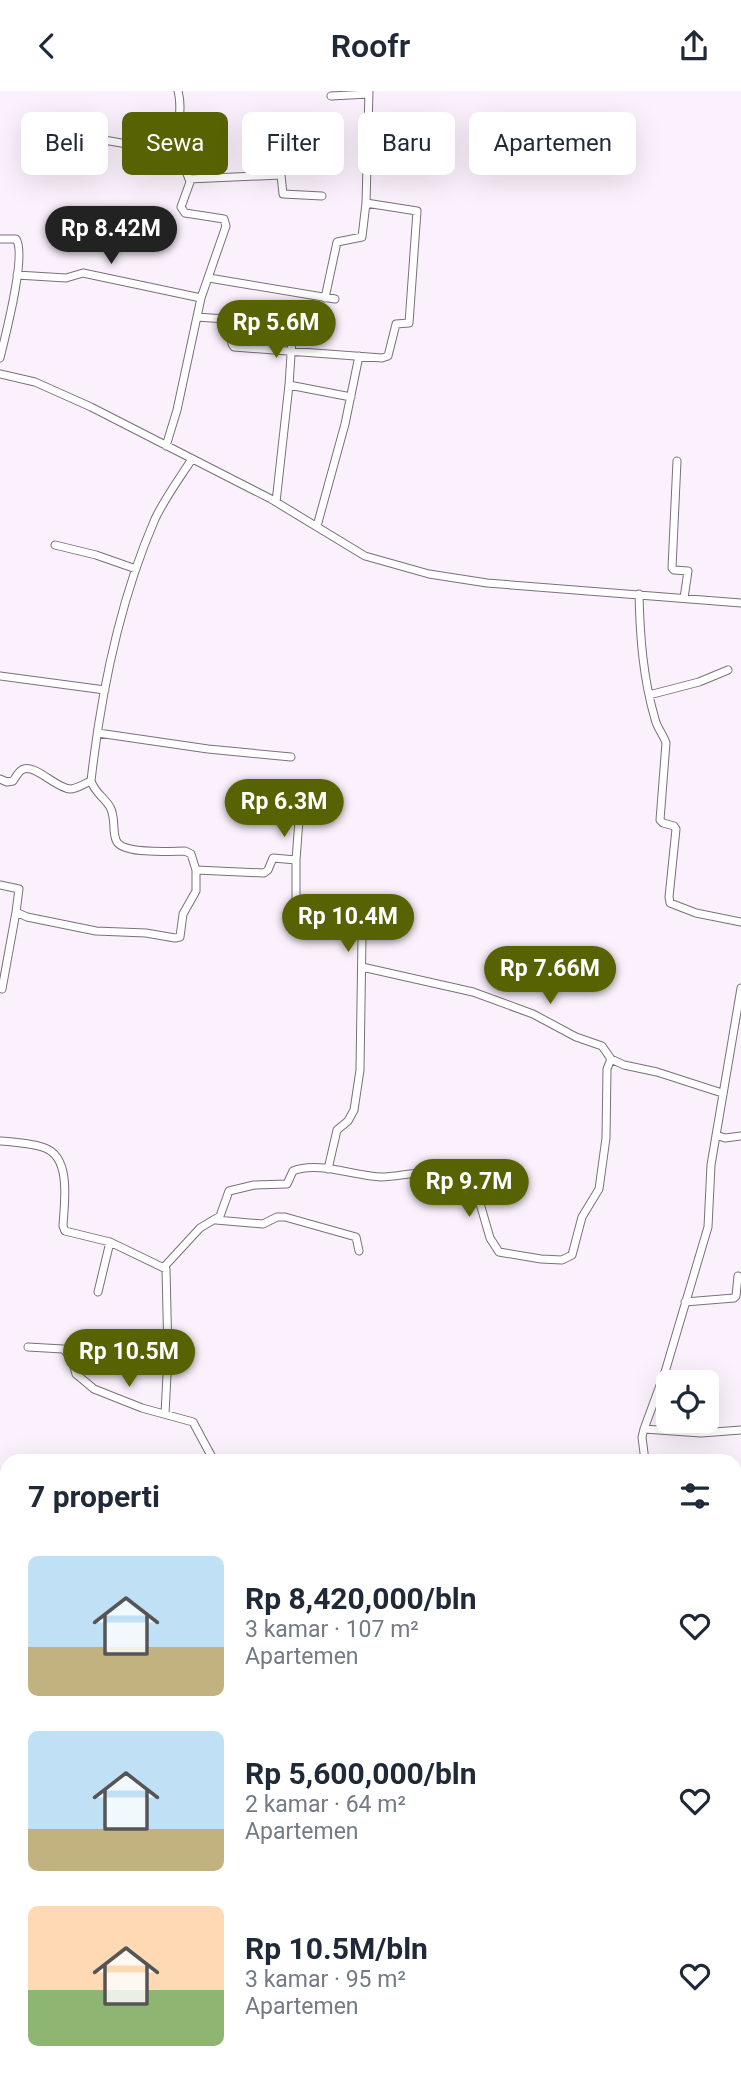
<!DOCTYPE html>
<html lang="id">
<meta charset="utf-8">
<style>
:root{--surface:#fff;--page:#f6f6f7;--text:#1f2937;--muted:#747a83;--accent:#576202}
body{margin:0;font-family:Roboto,sans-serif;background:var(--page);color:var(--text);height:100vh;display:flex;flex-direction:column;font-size:26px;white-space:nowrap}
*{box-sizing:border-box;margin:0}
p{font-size:23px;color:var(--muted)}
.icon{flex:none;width:38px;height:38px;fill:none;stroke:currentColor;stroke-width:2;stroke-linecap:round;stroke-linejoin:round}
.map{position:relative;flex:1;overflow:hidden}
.panel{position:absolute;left:0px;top:1363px;width:742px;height:625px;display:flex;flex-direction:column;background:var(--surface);border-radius:21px 21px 0 0;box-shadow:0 7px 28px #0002}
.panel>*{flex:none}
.banner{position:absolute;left:21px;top:21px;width:700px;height:63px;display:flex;gap:14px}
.tools{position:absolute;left:656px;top:1279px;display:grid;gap:14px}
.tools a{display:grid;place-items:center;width:63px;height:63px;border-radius:10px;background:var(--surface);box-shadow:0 7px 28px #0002;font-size:35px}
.price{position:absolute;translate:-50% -60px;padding:0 16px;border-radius:24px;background:var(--accent);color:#fff;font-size:23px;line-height:46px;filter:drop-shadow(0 2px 4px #0008)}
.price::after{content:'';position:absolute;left:50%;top:42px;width:21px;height:16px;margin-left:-10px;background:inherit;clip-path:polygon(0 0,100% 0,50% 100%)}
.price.on{background:#222;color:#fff}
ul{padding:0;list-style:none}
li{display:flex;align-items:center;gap:21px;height:175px;padding:0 28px}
li span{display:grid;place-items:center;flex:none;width:196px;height:140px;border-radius:10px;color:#555}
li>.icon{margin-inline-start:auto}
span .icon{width:84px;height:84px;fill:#fffc;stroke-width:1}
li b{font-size:30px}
h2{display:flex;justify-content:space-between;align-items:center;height:84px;padding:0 28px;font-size:30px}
.pill{padding:0 24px;border-radius:10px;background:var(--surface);box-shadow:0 7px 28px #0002;font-size:24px;line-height:63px}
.pill.on{background:var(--accent);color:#fff}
header{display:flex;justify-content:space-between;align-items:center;height:91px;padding:0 28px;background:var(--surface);font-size:32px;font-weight:600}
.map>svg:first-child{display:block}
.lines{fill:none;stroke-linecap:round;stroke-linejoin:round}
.minor-casing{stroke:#78707a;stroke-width:9}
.minor{stroke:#fff;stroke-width:7}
</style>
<header><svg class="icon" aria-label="back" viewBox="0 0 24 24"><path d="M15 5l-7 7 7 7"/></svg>Roofr<svg class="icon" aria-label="share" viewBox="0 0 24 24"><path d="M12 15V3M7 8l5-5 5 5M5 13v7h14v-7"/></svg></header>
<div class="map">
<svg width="741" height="1987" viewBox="0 0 741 1987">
<rect width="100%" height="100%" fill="#fbf1fc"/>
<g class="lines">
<defs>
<path id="minor" d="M331,5L369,3
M52,40L127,53L178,54
M189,88L281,84L283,103L322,105
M0,148H16C27,163 5,246 0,267
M17,184L66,187L83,182L201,207
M209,187L335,208
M325,207L337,151L362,146L366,112L369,0
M197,226L293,233L289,294L351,306
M229,229L232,253L234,256L382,267L388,265L396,233L409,232L417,120L366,112
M0,283L35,291L91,316L271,408L365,465L429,483L487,492L741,512
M166,355L177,319L201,207L226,135L224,128L185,122L181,116L190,91C186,78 178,67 178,53C177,34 183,18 178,0
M677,370L672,477L674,479L688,480L684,507
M276,411L289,294
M317,435L345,333L359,265
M55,454L96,464L136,478
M639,503C640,546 643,587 655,628C657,637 663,643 666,652L660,729L663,732L674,735L676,738L669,806L670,812L696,822L741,831
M0,585L105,599
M649,604L699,591L728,579
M98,642L208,658L291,666
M0,688L7,691L13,690C16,686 19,679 24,678C36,674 56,697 70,698C77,698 85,692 91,690
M296,769L299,729
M196,779L264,782L268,779L273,767L296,769V821L352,837L362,846L360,979L354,1019L348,1030L337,1039L328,1078
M0,794L19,798L16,821L27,826L96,840L146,842L175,847L180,846L183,823L196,800V779L191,763L185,760C171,760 121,764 116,749C112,739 116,727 110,716C104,706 95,702 91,690C101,601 119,511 155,428C165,407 179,388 192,368
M362,876L473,901L533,923L576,946L602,955L611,968L624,974L657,981L722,1002
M2,898L16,821
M716,1044L725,1047L741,1045
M0,1050C15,1051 31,1052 45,1057C72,1067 64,1113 63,1135L65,1140L110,1151L166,1178L168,1264L165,1323
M216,1129L263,1133L277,1126H285L356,1146L359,1160
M164,1176L200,1137L220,1125L229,1100L254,1094L287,1093L293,1080C318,1070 355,1085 381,1086C399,1086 419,1079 436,1083C452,1087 467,1099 479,1109L490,1147L499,1161L541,1168L562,1169L572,1164L582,1126L599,1098L606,1047L607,978L611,968
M98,1201L110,1151
M685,1211L734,1207L736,1205L738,1185
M28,1256L63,1258L71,1265L76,1283L94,1298L142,1317L193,1331L214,1370
M644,1338L701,1342L741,1339
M645,1370L642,1346L644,1338L665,1281L708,1136L711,1074L741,897
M1,1528H7
M735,1611L741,1599
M0,1651L7,1653
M735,1714L741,1715
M0,1785H7
M7,1873V1878
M0,1952L7,1931
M431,1981V1987
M483,1981V1987
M89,1987L101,1986L103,1981
M659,1987V1981"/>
</defs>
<use href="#minor" class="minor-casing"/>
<use href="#minor" class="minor"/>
</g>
</svg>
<div class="tools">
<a><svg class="icon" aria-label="locate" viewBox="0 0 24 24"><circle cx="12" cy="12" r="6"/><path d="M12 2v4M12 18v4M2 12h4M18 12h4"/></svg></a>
</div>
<b class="price on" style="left:111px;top:175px">Rp 8.42M</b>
<b class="price" style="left:276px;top:269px">Rp 5.6M</b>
<b class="price" style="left:284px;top:748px">Rp 6.3M</b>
<b class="price" style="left:348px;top:863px">Rp 10.4M</b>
<b class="price" style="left:550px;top:915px">Rp 7.66M</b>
<b class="price" style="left:469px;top:1128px">Rp 9.7M</b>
<b class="price" style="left:129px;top:1298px">Rp 10.5M</b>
<div class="banner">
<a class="pill">Beli</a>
<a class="pill on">Sewa</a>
<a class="pill">Filter</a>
<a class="pill">Baru</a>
<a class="pill">Apartemen</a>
</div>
<section class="panel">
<h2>7 properti<svg class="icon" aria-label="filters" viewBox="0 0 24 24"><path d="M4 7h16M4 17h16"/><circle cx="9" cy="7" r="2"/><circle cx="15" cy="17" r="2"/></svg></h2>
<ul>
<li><span style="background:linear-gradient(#bfe0f5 65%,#c2b280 0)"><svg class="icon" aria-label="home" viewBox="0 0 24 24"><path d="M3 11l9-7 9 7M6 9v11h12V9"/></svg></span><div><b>Rp 8,420,000/bln</b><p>3 kamar · 107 m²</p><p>Apartemen</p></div><svg class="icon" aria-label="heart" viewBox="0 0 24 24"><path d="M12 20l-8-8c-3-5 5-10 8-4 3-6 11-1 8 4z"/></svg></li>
<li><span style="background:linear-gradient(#bfe0f5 70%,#c2b280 0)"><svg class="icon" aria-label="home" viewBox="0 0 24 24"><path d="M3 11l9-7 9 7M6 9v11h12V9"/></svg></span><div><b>Rp 5,600,000/bln</b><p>2 kamar · 64 m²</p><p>Apartemen</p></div><svg class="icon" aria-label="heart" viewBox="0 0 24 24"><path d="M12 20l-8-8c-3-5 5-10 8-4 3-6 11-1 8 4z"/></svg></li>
<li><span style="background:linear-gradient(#ffd9b3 60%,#8fb573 0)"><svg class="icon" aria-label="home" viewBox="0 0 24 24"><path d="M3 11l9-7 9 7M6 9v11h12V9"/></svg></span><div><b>Rp 10.5M/bln</b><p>3 kamar · 95 m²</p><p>Apartemen</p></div><svg class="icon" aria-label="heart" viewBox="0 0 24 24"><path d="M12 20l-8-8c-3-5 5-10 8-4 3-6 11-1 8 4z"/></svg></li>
</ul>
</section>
</div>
